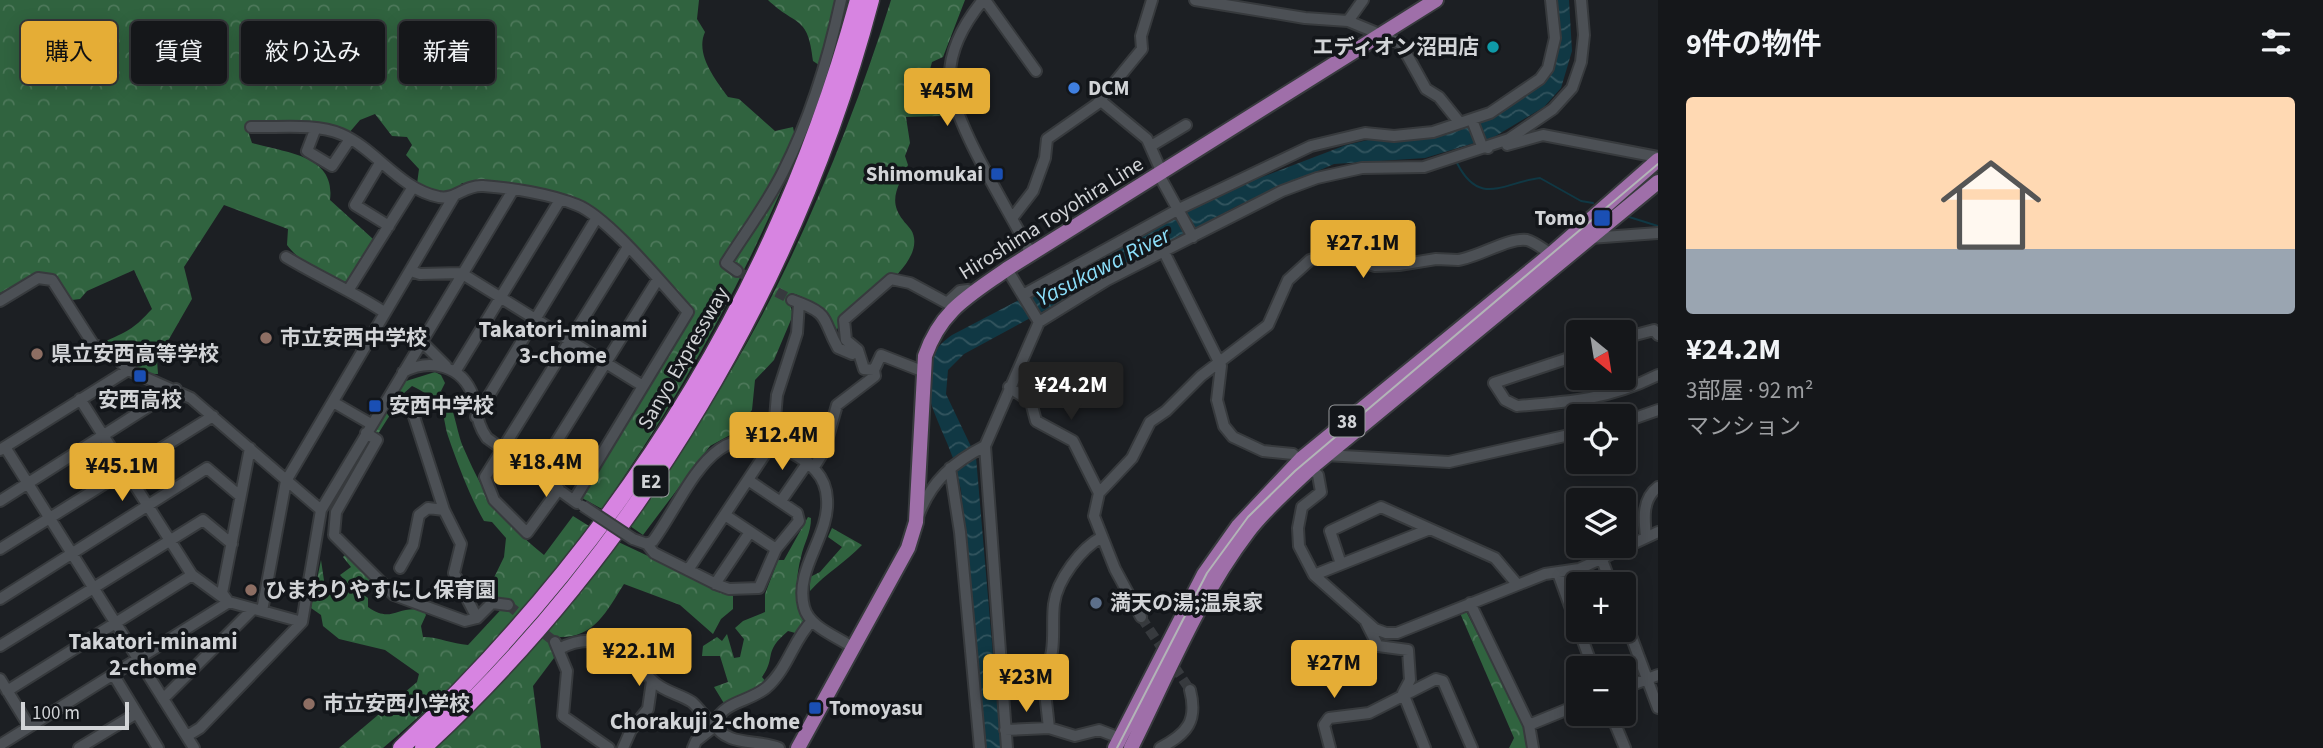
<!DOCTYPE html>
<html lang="ja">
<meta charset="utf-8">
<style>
:root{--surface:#15171a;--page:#1e2023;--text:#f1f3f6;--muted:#9d9fa2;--line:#343639;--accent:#e5ad36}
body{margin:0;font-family:"Source Sans 3","Noto Sans JP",sans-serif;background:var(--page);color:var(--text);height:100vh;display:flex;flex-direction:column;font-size:26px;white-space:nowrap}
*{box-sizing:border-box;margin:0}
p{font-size:23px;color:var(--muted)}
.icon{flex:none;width:38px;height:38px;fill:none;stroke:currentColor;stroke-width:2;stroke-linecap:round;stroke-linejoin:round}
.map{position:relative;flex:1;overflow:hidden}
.drawer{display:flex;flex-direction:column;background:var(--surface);width:665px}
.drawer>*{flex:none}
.banner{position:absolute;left:21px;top:21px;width:665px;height:63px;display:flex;gap:14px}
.needle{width:46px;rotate:150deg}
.fabs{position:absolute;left:1566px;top:320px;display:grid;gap:14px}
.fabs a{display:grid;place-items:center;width:70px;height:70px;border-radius:7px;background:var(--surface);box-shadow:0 4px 18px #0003,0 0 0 2px var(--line);font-size:35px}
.scale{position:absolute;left:21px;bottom:18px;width:108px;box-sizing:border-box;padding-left:7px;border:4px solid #d2d4d7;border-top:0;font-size:19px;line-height:24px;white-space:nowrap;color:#d2d4d7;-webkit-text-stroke:5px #13161a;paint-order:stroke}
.price{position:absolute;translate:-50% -60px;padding:0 16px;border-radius:7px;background:var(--accent);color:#111;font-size:23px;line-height:46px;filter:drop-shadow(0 2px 4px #0008)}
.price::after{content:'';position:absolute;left:50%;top:42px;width:21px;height:16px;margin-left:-10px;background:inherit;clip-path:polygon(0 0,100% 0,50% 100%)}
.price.selected{background:#222;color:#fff}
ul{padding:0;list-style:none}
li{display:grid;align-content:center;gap:14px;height:371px;padding:0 28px}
li span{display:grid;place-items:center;height:217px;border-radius:7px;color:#555}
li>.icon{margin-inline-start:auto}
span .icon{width:126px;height:126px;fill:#fffc;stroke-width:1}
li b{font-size:30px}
h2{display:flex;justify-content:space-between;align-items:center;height:84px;padding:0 28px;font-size:30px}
.pill{padding:0 24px;border-radius:7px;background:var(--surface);box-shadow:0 4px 18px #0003,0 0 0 2px var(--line);font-size:24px;line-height:63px}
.pill.selected{background:var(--accent);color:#111}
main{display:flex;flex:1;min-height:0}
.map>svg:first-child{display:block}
.forest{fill:url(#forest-crowns)}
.water{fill:url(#water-waves)}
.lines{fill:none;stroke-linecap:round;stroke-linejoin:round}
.stream{stroke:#103844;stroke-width:2}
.minor-tunnel{stroke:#373a3e;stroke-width:10;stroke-dasharray:10 5;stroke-linecap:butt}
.minor-casing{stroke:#373a3d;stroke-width:14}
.major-casing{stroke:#373a3d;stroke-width:18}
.highway-casing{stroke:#373a3d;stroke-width:19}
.minor{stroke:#4c5055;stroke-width:10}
.major{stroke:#9f6fa9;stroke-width:14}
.highway{stroke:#d784e1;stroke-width:16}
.tram{stroke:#b2b4b7;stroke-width:2}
.minor-bridge-casing{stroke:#373a3d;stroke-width:14;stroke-linecap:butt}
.minor-bridge{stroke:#4c5055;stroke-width:10}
.culture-dot{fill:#0f9aa8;stroke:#13161a;stroke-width:2.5}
.shop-dot{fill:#3f7fe0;stroke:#13161a;stroke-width:2.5}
.transit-dot{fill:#1a4fb4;stroke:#13161a;stroke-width:2.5}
.education-dot{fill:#8d6e63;stroke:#13161a;stroke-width:2.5}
.service-dot{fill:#5c6f8a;stroke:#13161a;stroke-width:2.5}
.labels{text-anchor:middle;stroke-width:7;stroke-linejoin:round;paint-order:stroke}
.shield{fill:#13161a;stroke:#999b9e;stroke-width:2}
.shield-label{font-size:19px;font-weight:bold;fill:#d2d4d7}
.poi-label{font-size:21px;font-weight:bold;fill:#d2d4d7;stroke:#13161a;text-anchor:start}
.street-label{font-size:21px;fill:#d2d4d7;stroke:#13161a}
.water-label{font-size:23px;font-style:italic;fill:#8bdef9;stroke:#13161a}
.neighbourhood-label{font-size:23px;font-weight:bold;fill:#d2d4d7;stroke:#13161a}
</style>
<main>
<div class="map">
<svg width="1658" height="748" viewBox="0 0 1658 748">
<defs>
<pattern id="forest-crowns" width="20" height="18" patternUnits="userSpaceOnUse" patternTransform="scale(1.75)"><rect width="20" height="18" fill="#30633f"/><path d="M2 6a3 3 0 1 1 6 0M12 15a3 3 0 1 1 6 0" fill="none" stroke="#4d785a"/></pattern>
<pattern id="water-waves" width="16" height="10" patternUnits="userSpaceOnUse" patternTransform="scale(1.75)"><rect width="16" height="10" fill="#103844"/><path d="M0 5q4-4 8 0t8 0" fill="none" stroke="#32545e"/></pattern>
</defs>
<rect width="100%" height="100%" fill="#1c1f23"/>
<path class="forest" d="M0,0H699L697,19L705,32C695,54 715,79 728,97L739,99L775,131L793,127L795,137L785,162L792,165C740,288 678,400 602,509L582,498L689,313L582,205L476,183H462L454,194L441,195L417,184L419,169L406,155L412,145L407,137L392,136L375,114L360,120L348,134L246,125L252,143C284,153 336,154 330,200L373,239L348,284C326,274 302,265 287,245L288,229L224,205L184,267L192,299L157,360L158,374C136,375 120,355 106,341C131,330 134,328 152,309L134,270L87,291L80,299L72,300L39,274L0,293Z
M768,0H837L823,61L819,65L813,61C808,14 796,27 768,0Z
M891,0H965L943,57L932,62L925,88L928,95L940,98L942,116L906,117L910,143L905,156L908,165C901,183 886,199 903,220C907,226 913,229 914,238C919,268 862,304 841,320L837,330C829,313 810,298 791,293L789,301L793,315L774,360L755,380L752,410L732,434L710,446L643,535L630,526C676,458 722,391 760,319C812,221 858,106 891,0Z
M435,372L441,375L445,383L441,391C456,406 455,429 464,449C486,500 502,520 544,555L573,516L589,526C532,610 460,682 383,748H339L417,682L419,674L385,650L339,639L323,626L321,615L311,608L321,560L326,594L339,595L348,584L340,575L351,567L343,557L347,553L373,579L355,589L368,598V607C392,624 396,605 423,610L426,615L421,626L423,637C439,637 452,644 468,645L508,602L496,598L488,590L504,557L506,538L492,522L484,521C470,497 457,462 448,436C445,428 445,417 441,410C435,398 423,391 412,386L403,394L378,434L371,431L403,382Z
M808,517L811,518C811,533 804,543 801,557C795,580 795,602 806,623L799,634L788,631C762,653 777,656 762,677L766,682L725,705L714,687L728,682L720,656H702L703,646L717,637L722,641L727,634L734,658L740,657L744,639L735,628L743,621L765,612V594L778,560H784Z
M832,528L862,545C846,562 826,573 810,591V577L820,572L842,547L828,537Z
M612,539L733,596V609L721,619L713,634L680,605L624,584C606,612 594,639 557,637L551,643L554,658L533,686L541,748H429Z
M1463,611H1466L1529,735L1530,748H1509L1514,738L1460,613Z"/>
<path class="water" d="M1555,0H1569L1572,51L1561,88L1544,107L1494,137L1425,158L1334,164L1237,206L964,354L948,370L946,394L976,457L1001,748H983L961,490C958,478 956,465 951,453C936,412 904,368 952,335L1233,188L1346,145L1368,140L1406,141L1441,134L1491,116L1550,71L1560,38Z"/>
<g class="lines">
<path class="stream" d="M1457,163C1480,208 1504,182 1540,178L1581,201L1593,203
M1626,216L1658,226"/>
<path class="minor-tunnel" d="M737,271L792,300
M508,605L555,642
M1141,617L1190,690"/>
<defs>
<path id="minor" d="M983,0C966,21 949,50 950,78C951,122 1010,211 1031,254
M985,0L1036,71
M1195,0L1305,18L1348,21L1382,35L1401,44L1426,89L1439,97L1460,123
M1348,21L1363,0
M1101,101L1147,139L1162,173
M1472,120L1482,146L1488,148
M251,127C278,128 315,123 341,134C376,149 399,189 439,197C456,200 464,185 483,186C512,188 550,194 577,205C608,217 664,286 688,312L574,500
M315,130L307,151L332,166L350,139
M1507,145L1543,135L1658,157
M1151,146L1186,125
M380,163L355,205L389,226
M1159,175L1193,237
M1013,217L1033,191L1045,158L1047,139L1097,104L1142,49L1141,36L1152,0
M1590,238L1658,233
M1164,252L1221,366L1217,400L1224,426L1233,437L1263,451L1293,454L1318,475L1321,492L1302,507L1298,528L1299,546L1314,575L1375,629L1386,633H1397L1545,574L1579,569L1658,532
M286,257C319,277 352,291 384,312
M1007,269L1039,322
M411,271L420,274L461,273L643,386
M737,271L726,263C745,233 767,204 783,172C811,117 828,61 841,0
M349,289L413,187
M1023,295L1179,209L1311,146L1365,133L1394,136L1433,132L1490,113L1540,79L1548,68L1555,38L1551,0
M792,300C832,314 821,318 838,348L852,354L858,350
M0,301L38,278L52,280L93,344L113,354L128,370L191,398L321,510
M1624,338L1654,330L1658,335
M421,341L446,366
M1578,355L1494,383L1505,400L1517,406C1569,402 1611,399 1658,375
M922,371L881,355L874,370L864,369L858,350L846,340L844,320L891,279L910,283L947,303L960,291L968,290L970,293
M403,372C430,358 462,365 473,396C478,412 476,423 487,438L577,503
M455,372L560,200
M1009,387L1031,402L1036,421L1073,441L1099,493
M80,399L192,575L229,602L302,622
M409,401L444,510
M333,402L371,424
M476,417L596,219
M1624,422L1658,410
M366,433L377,440L336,512L334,535L394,595L465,621L477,618L492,603L508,605
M5,447L194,748
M0,450L128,370
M1325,455L1449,462L1578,433
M814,467L824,451L837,405L875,376L874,370
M950,468L960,532L980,748
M537,473L658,279
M559,489L527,533L494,500L485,477L628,247
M0,501L176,389
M781,501L808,462
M919,514C932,480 954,462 985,446
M725,515L776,549
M1646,537C1644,518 1642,499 1658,487
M633,539L647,544L653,541C690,490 713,408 790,452C810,463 826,475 827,499C830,536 794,569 804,607C809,627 836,636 852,647
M647,544L654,553L718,585L729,589L759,588L776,549L799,521L797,513L748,480
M0,549L213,416
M1601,557L1611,584
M1341,564L1330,531L1381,507L1495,558L1517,584
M400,568L413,545L419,515L428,508L444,510L461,544L454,573L477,618
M688,570L773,442L777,395L797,333L799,303
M1558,573L1578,628
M1314,575L1430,529
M715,584L750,532
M0,599L207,468L240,496
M227,600L222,593L250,448
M1470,603L1529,725L1533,748
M262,611L286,481L454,196
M1141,617L1115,569L1094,516L1099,493L1132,458L1150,422L1166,411L1201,376L1268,325L1288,280L1310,260L1320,257L1349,258L1375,266L1399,265L1436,259L1458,260C1479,257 1509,237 1527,240C1535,242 1544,250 1551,254
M1624,617L1658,708
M1366,622L1378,646L1408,650L1410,680L1403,693L1425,748
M1579,630L1593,668
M555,642L567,671L563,716L609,748
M0,646L203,520L232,544
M559,649C600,627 625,653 653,681C664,692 680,694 692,702C700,709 706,719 715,726L696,741L693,748
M113,674L158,748
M0,679L29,726
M1624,688L1658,675
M7,691L192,575
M163,699L252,610
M1611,714L1625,748
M1529,725L1578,705
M1049,728L1043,674C1058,653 1051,628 1054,604C1057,580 1081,548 1102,537
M1005,730L1049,728L1075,736L1099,730L1120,738
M187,736L200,728L302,622L321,510L513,190
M0,745L229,602
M79,748L137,713
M623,748L631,730L648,709L652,681
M779,748C758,739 725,747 714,723C726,700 747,703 766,688C788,669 793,640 812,621
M1007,748L985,446L1039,322L1107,280L1282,191L1317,178L1362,168L1424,167L1509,139L1553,109L1572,88L1581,62L1584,35L1581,0
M1160,748C1187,734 1198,721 1190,690
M1330,748L1324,725L1329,718L1369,713L1436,679L1443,681L1472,748"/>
<path id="major" d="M798,748L908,548L916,522L925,356C941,310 969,296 1007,269L1436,0
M1115,748L1204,574L1238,526L1301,459L1551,254L1658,160
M1131,748C1167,676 1199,596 1248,532C1266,508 1290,488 1312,467L1658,182"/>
<path id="highway" d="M401,748C621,540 778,294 858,0
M423,748C638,550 797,282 871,0"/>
</defs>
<use href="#minor" class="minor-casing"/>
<use href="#major" class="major-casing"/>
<use href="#highway" class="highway-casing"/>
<use href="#minor" class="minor"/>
<use href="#major" class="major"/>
<use href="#highway" class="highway"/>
<path class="tram" d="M1117,748L1207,573L1248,517L1295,471L1658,164"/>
<defs>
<path id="minor-bridge" d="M583,506L633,539"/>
</defs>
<use href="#minor-bridge" class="minor-bridge-casing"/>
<use href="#minor-bridge" class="minor-bridge"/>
</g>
<circle class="culture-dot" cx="1493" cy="47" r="7"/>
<circle class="shop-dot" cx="1074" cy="88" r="7"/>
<g class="transit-dot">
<rect x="990" y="167" width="14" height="14" rx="3.5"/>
<rect x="1593" y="209" width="18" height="18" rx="3.5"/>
<rect x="133" y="369" width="14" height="14" rx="3.5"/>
<rect x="368" y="399" width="14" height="14" rx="3.5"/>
<rect x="808" y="701" width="14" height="14" rx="3.5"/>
</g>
<g class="education-dot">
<circle cx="266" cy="338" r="7"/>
<circle cx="37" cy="354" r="7"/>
<circle cx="251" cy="590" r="7"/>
<circle cx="309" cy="704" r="7"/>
</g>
<circle class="service-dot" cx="1096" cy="603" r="7"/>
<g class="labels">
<g class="shield">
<rect x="1329.5" y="405.5" width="35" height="31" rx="5"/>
<rect x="633.5" y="465.5" width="35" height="31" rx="5"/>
</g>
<g class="shield-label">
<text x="1347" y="428">38</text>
<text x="651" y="488">E2</text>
</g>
<g class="poi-label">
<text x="1479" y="54" text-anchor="end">エディオン沼田店</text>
<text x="1088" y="95">DCM</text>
<text x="983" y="181" text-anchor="end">Shimomukai</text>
<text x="1586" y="225" text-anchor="end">Tomo</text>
<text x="280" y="345">市立安西中学校</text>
<text x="51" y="361">県立安西高等学校</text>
<text x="140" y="407" text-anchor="middle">安西高校</text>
<text x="389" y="413">安西中学校</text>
<text x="265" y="597">ひまわりやすにし保育園</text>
<text x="1110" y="610">満天の湯;温泉家</text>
<text x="323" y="711">市立安西小学校</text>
<text x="829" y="715">Tomoyasu</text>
</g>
<g class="street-label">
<text transform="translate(1051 218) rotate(-32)" y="7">Hiroshima Toyohira Line</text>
<text transform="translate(683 358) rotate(-60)" y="7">Sanyo Expressway</text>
</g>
<g class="water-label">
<text transform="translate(1103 266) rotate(-27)" y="8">Yasukawa River</text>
</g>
<g class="neighbourhood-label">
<text x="563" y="337">Takatori-minami<tspan x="563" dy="26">3-chome</tspan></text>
<text x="153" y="649">Takatori-minami<tspan x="153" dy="26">2-chome</tspan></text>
<text x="705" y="729">Chorakuji 2-chome</text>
</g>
</g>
</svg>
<div class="fabs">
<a><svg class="needle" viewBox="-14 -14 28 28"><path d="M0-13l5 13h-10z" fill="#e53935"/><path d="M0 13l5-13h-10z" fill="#9d9fa2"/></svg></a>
<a><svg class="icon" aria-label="locate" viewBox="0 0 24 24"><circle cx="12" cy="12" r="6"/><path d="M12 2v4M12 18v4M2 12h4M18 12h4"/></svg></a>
<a><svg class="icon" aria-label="layers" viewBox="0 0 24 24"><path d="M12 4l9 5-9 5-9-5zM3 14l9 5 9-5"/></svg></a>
<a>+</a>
<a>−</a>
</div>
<div class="scale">100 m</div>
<b class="price" style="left:947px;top:128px">¥45M</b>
<b class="price" style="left:1363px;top:280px">¥27.1M</b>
<b class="price selected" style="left:1071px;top:422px">¥24.2M</b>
<b class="price" style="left:782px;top:472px">¥12.4M</b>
<b class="price" style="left:546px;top:499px">¥18.4M</b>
<b class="price" style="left:122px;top:503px">¥45.1M</b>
<b class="price" style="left:639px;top:688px">¥22.1M</b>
<b class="price" style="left:1334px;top:700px">¥27M</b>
<b class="price" style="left:1026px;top:714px">¥23M</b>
<div class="banner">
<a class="pill selected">購入</a>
<a class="pill">賃貸</a>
<a class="pill">絞り込み</a>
<a class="pill">新着</a>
</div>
</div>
<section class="drawer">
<h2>9件の物件<svg class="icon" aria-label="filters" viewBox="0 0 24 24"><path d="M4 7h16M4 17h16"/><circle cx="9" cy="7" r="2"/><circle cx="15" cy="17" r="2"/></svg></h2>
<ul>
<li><span style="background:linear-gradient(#ffd9b3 70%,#9aa5b1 0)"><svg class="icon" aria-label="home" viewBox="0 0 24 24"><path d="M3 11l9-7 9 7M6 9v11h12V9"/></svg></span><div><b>¥24.2M</b><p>3部屋 · 92 m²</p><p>マンション</p></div></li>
</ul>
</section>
</main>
